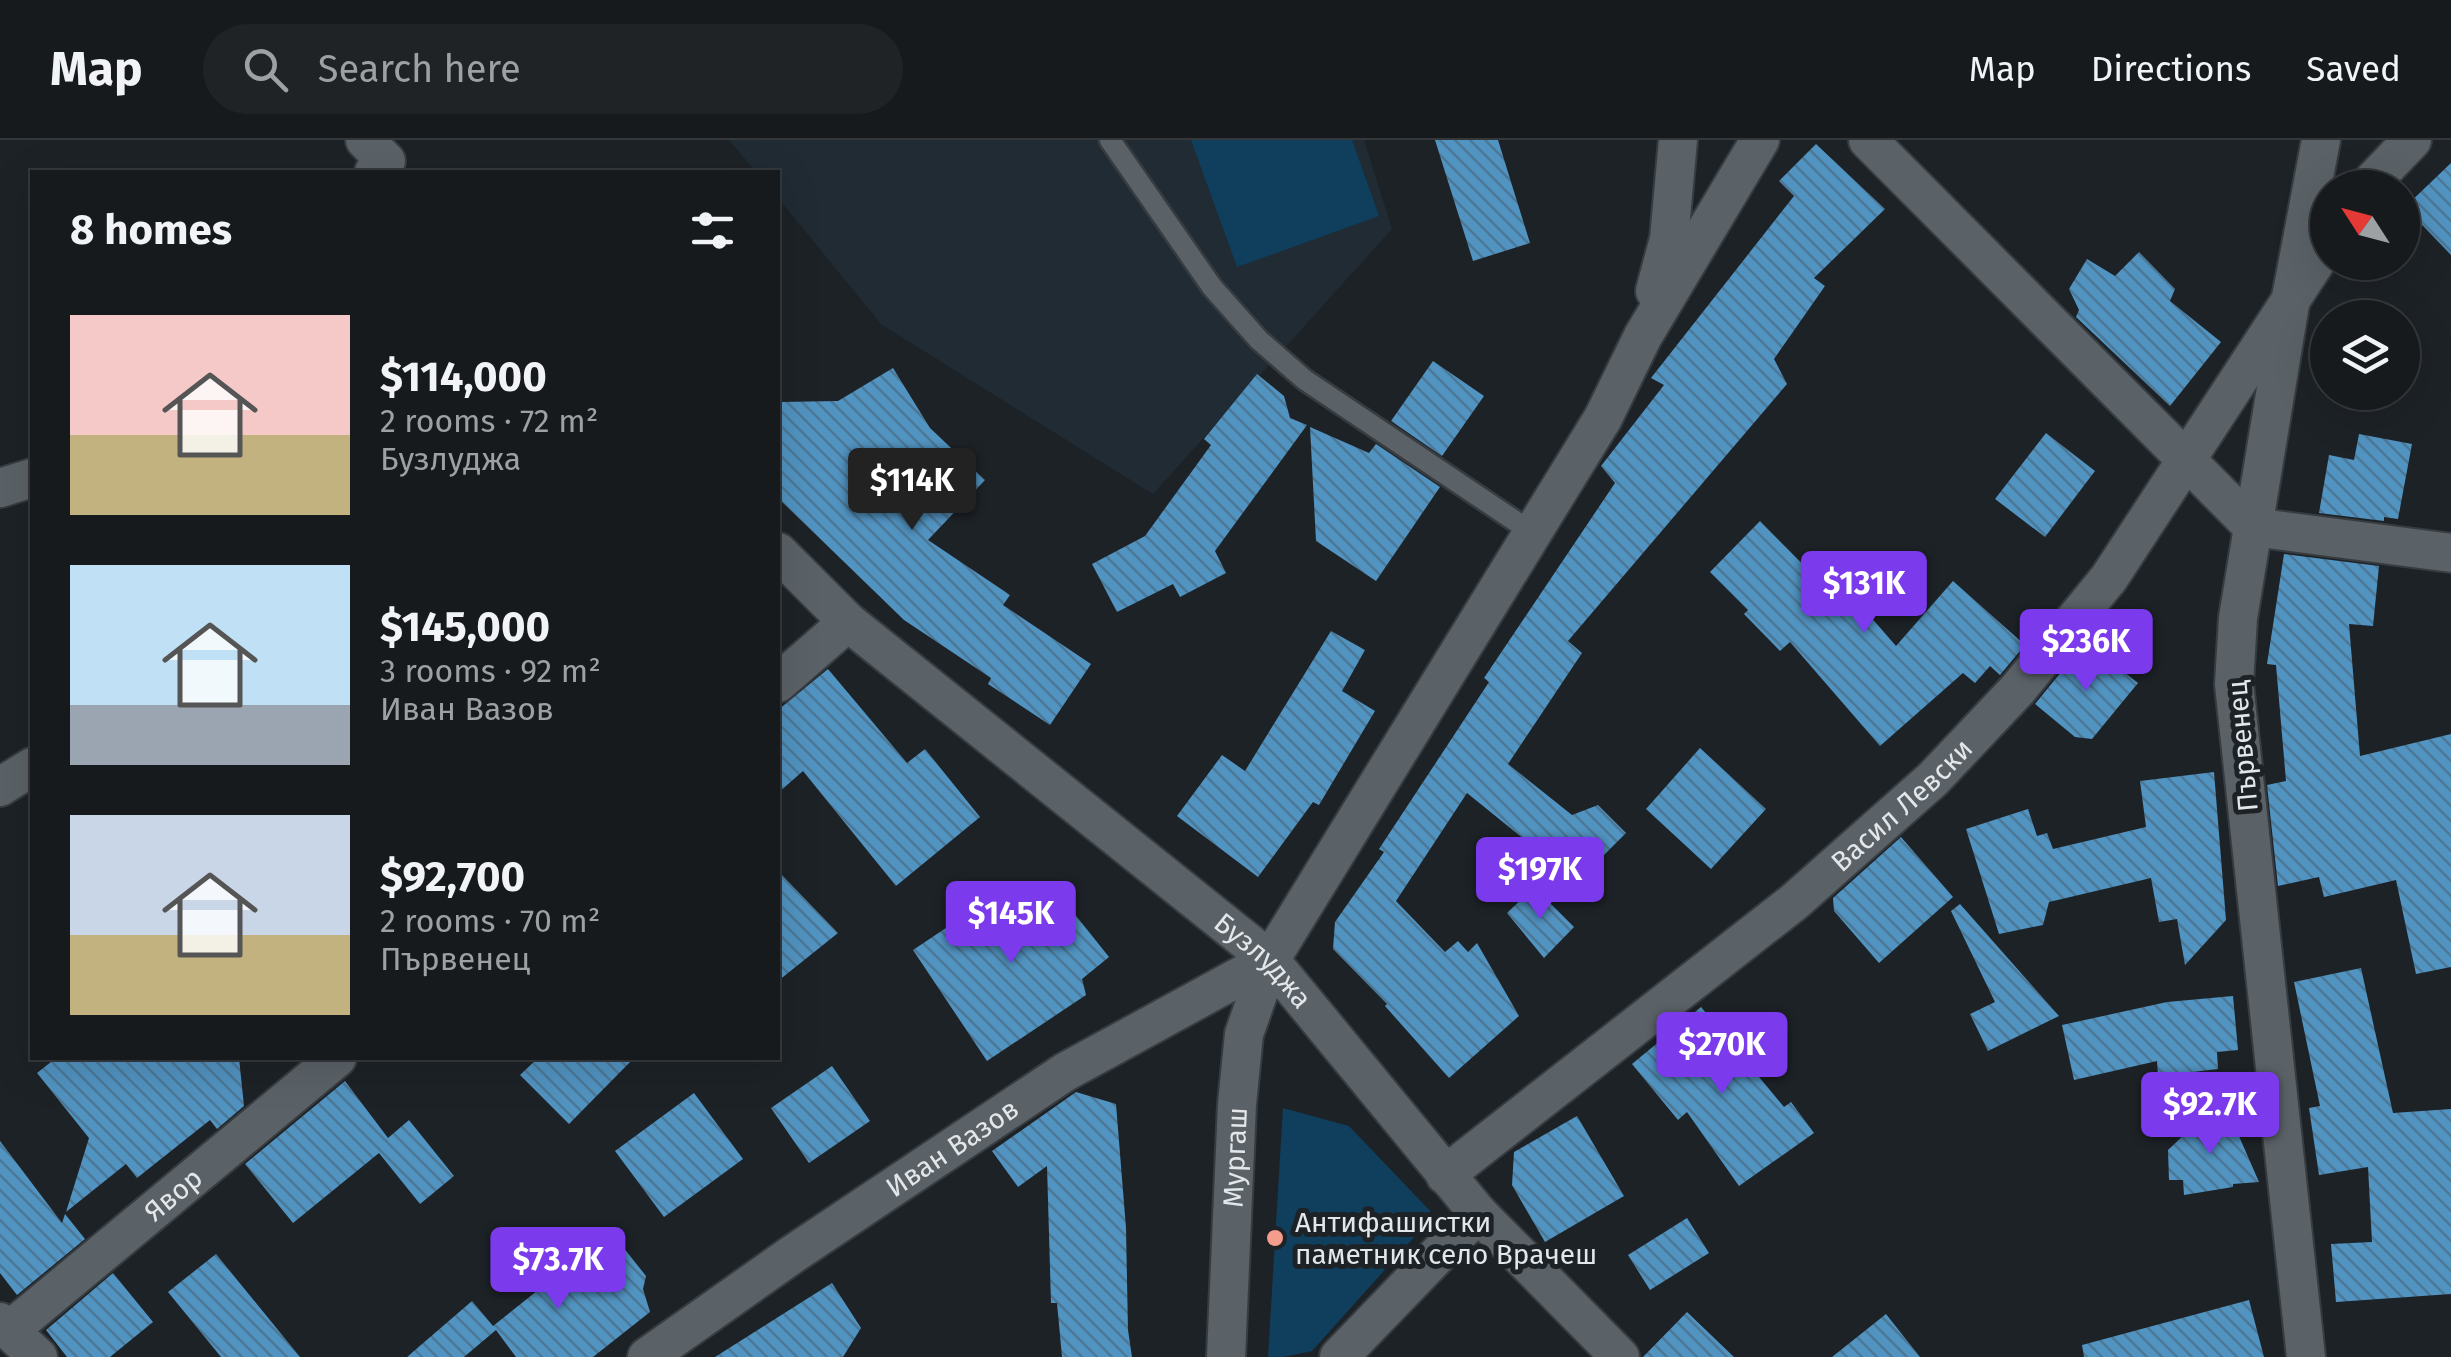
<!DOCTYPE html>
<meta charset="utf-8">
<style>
:root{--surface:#161a1d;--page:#1f2326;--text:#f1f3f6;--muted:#9ea1a4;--line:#35383b;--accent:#7c3aed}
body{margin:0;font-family:"Fira Sans",sans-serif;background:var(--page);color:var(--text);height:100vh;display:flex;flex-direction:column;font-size:38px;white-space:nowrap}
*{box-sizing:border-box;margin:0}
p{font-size:32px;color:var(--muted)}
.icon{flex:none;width:55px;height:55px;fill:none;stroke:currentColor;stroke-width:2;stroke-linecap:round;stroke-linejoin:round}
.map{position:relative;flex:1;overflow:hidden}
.side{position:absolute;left:30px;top:30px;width:750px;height:890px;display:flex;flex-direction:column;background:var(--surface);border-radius:0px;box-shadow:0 10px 40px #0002,0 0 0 2px var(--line)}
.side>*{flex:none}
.needle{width:65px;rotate:306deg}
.buttons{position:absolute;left:2310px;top:30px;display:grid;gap:20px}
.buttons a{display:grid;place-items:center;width:110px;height:110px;border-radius:50%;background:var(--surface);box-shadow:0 10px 40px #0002,0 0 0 2px var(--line);font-size:50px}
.price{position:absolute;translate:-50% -85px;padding:0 22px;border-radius:10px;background:var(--accent);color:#fff;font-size:32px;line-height:65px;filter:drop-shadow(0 2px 5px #0008)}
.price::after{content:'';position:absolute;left:50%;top:60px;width:30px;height:22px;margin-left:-15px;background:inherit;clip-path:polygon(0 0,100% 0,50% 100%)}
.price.on{background:#222;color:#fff}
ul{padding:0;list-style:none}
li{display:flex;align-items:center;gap:30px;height:250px;padding:0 40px}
li span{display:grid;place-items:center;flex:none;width:280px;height:200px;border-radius:0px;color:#555}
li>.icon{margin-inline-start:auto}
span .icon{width:120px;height:120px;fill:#fffc;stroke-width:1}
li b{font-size:42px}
h2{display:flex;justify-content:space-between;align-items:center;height:120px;padding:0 40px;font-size:42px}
header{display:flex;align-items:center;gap:60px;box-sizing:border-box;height:140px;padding:0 50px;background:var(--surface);border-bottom:2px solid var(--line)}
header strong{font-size:48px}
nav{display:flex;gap:55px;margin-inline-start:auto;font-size:35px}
.search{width:700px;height:90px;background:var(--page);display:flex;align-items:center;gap:25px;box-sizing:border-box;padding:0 35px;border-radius:55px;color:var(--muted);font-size:38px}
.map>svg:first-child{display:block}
.built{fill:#202b34}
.green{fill:#0f3f5d}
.building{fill:url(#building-back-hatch)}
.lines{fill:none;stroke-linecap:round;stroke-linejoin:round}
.service-casing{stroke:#373c40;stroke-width:25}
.minor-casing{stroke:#373c40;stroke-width:42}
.service{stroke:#5b6267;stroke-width:20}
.minor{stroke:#5b6267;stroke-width:38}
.poi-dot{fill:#f49d8c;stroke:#1d2227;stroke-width:4}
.labels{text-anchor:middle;stroke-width:10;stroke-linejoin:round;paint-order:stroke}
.street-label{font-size:28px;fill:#e3e7ea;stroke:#1d2227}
.poi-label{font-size:28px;fill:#e3e7ea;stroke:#1d2227;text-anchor:start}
</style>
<header>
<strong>Map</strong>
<div class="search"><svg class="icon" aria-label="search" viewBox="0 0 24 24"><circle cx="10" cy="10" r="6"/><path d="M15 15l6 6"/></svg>Search here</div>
<nav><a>Map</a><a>Directions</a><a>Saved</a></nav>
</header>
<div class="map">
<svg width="2451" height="1217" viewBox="0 0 2451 1217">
<defs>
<pattern id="building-back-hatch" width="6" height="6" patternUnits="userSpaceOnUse" patternTransform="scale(2.5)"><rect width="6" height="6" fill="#5193c1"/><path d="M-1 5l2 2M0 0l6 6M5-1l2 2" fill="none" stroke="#4c7896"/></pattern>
</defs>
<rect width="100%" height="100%" fill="#1d2227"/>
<path class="built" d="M729,0H1364L1392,89L1153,354L881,184L778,58V32H756Z"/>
<path class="green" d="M1191,0H1352L1379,76L1237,127Z
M1283,968L1349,986L1434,1075L1312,1211L1283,1217H1268Z"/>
<path class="building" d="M1435,0H1498L1530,103L1473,121Z
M1816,4L1885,69L1814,138L1825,146L1774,219L1787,244L1568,501L1582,513L1508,624L1572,675L1598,665L1626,693L1577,742L1467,653L1396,761L1445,812L1458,801L1468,812L1477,803L1519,876L1449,938L1385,866L1387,864L1333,809L1335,782L1384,712L1379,709L1489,542L1484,538L1615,343L1601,326L1664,245L1651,238L1794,56L1779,41Z
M2451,23V115L2405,67Z
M2139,112L2175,149L2170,161L2221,202L2170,266L2076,177L2079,170L2069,149L2087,119L2115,136Z
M1433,221L1484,256L1442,316L1391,281Z
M893,228L930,288L985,340L928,400L1010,455L1003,465L1091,524L1050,585L988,544L991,538L904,480L778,358V262L838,261Z
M1257,234L1284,256L1290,278L1307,285L1215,411L1226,433L1180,457L1173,444L1117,472L1092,424L1145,396L1211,305L1204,299Z
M1310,287L1369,313L1376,304L1440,347L1376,441L1316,401Z
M2046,293L2095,331L2045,397L1995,359Z
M2359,294L2412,304L2398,379L2384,377V381L2319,373L2329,315L2354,320Z
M1760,381L1860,482L1869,475L1896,506L1953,441L2025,505L2000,535L1990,526L1975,543L1963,533L1880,606L1790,502L1780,511L1744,474L1748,470L1710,432Z
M2284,414L2379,426L2373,486L2349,484L2360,616L2451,594V827L2416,834L2396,740L2324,757L2319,737L2278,746L2267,645L2286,641L2276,525L2267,524Z
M1331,491L1365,510L1342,551L1375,571L1319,665L1313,662L1258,737L1177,676L1222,615L1245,631Z
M2079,510L2097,511L2138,543L2092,599L2075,597L2035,564Z
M828,529L907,623L925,609L980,677L896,746L803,631L778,653V570Z
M1700,608L1766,669L1711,729L1646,669Z
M2214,632L2226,780L2185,825L2177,779L2159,782L2151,738L2049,762L2043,785L1999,794L1966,689L2028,669L2037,696L2047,693L2053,709L2146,687L2140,641Z
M1901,697L1953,757L1879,823L1834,771L1833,758Z
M778,731L838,793L778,841Z
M1053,747L1109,817L1082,839L1086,855L987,921L913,810L1006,748L1031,764Z
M1534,747L1574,787L1544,818L1507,773Z
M1960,764L2059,876L1988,911L1970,874L1995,862L1951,771Z
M2361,828L2393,973L2451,969V1154L2336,1162L2331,1104L2372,1102L2368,1027L2319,1035L2309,968L2320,966L2294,842Z
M2233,856L2238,910L2217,912L2218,929L2158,936L2157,921L2074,940L2062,885L2167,862Z
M1701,867L1784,967L1791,962L1814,993L1739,1046L1687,972L1678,980L1632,924Z
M56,918H239L244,966L217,989L210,980L137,1038L126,1024L66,1072L89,998L37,933Z
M538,918H634L569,984L520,935Z
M832,926L870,981L809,1023L771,968Z
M345,941L388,998L409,980L454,1036L420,1064L379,1013L293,1083L245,1024Z
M1076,952L1116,964L1126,1088L1128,1190L1132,1217H1062L1057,1163H1051L1047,1026L1018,1047L992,1011Z
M694,953L743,1019L664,1077L615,1011Z
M2221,960L2223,987H2235L2259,1042L2233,1044V1047L2184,1055L2183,1040H2169L2168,1010Z
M1577,976L1624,1056L1545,1102L1512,1045L1514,1012Z
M0,1001L62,1083L65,1074L85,1099L17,1155L0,1133Z
M1687,1078L1709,1113L1650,1150L1628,1115Z
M611,1092L646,1136L643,1149L650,1172L593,1217H516L496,1190L464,1217H407L472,1161L493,1186Z
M216,1114L300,1217H221L168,1152Z
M113,1133L153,1182L110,1217H67L46,1190Z
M832,1143L861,1188L843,1217H715Z
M2249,1160L2264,1217H2084L2082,1205Z
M1687,1172L1734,1217H1643Z
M1886,1174L1920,1217H1832Z"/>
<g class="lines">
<defs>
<path id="service" d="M1110,0L1212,147L1259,200L1305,240L1533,393"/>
<g id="minor">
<path d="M365,0L386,21L374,32"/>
<path d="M1868,0L2253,387L2451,413"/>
<path d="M2366,48L2412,0"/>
<path d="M1655,151L1669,99L1678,0"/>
<path d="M0,348L32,338"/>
<path id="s1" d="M778,412L848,482L1270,820L1478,1073L1620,1217"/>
<path d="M778,543L848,482"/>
<path d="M0,647L32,627"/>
<path id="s2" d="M1445,1035L1794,762L1933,639L2018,549L2109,438L2328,103"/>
<path d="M0,1182L38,1217"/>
<path id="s3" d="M10,1190L337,918"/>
<path id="s4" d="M647,1217L793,1114L1065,932L1270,820"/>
<path id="s5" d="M1226,1217L1237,964L1244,894L1270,820L1603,278L1643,196L1760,0"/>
<path d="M1339,1217L1478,1073"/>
<path d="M2306,1217L2234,544L2238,478L2291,158L2321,0"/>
</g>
</defs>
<use href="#service" class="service-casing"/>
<use href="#minor" class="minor-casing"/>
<use href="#service" class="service"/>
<use href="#minor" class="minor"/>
</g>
<circle class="poi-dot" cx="1275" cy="1098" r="10"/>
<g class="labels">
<g class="street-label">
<text transform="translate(2242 606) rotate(-95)" y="10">Първенец</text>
<text dy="10" stroke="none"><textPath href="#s2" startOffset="588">Васил Левски</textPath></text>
<text dy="10" stroke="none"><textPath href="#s1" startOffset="635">Бузлуджа</textPath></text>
<text dy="10" stroke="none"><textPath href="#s4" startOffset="370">Иван Вазов</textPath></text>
<text dy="10" stroke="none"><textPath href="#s5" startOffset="200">Мургаш</textPath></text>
<text dy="10" stroke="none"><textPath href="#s3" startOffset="212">Явор</textPath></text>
</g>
<g class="poi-label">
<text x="1295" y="1092">Антифашистки<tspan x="1295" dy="32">паметник село Врачеш</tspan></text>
</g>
</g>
</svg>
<div class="buttons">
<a><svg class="needle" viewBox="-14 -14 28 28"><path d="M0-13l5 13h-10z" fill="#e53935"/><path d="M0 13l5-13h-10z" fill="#9ea1a4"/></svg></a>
<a><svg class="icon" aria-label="layers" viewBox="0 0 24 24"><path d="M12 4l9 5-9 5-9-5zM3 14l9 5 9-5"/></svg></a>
</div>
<b class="price on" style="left:912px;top:393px">$114K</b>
<b class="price" style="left:1864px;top:496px">$131K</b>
<b class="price" style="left:2086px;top:554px">$236K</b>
<b class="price" style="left:1540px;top:782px">$197K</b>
<b class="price" style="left:1011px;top:826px">$145K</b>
<b class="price" style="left:1722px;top:957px">$270K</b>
<b class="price" style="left:2210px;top:1017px">$92.7K</b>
<b class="price" style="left:558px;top:1172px">$73.7K</b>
<section class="side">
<h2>8 homes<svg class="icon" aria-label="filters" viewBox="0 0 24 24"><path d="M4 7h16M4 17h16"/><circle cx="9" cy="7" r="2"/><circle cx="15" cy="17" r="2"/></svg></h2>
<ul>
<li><span style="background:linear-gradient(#f6c9c9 60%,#c2b280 0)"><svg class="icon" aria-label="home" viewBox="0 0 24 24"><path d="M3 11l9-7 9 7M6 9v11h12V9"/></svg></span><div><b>$114,000</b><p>2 rooms · 72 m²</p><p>Бузлуджа</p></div></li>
<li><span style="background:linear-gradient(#bfe0f5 70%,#9aa5b1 0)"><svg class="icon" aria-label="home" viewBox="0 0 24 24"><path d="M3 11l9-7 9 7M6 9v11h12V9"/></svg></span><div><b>$145,000</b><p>3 rooms · 92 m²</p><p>Иван Вазов</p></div></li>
<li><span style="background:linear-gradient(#c9d6e8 60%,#c2b280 0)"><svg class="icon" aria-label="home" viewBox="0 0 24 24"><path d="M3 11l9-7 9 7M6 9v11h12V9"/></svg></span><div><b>$92,700</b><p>2 rooms · 70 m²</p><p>Първенец</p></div></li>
</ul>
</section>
</div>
